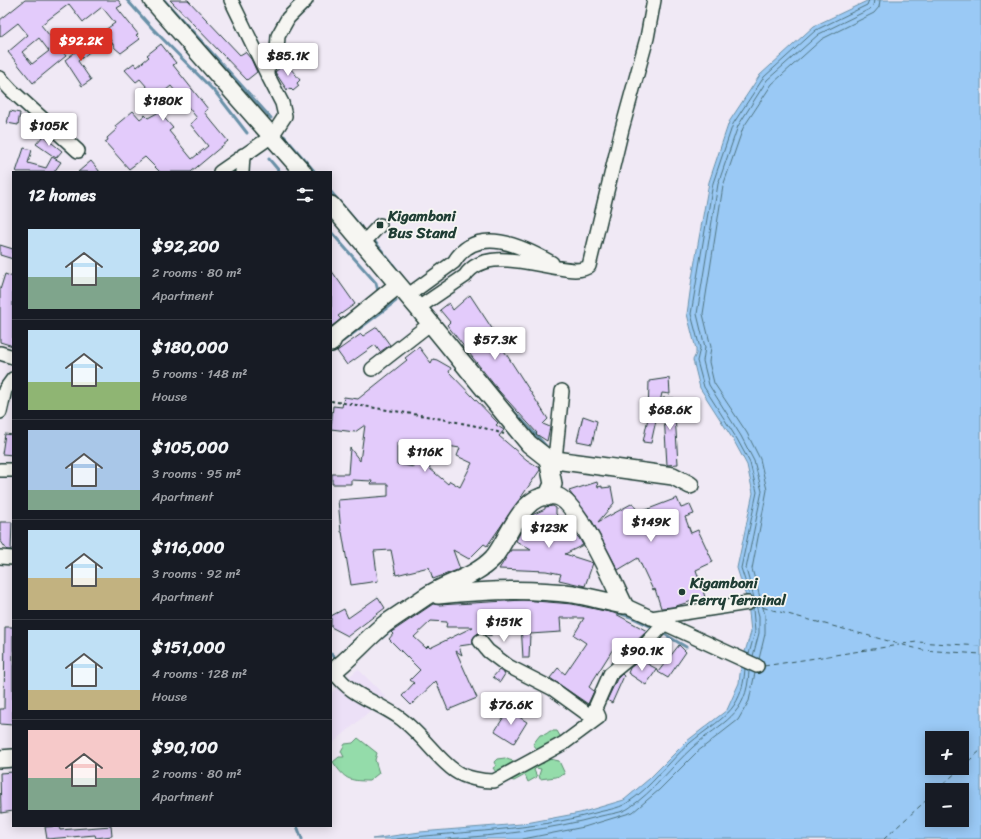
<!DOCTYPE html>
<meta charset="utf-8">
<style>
:root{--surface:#171b24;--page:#242831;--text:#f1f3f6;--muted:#9ea1a6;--line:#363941;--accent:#d93025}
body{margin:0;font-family:Sriracha,sans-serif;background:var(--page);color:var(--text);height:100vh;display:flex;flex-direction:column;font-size:15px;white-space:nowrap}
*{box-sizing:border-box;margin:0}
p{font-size:13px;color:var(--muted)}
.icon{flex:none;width:22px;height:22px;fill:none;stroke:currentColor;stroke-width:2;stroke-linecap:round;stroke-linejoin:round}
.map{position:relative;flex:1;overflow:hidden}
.sheet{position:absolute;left:12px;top:171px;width:320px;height:656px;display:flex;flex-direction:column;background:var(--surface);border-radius:0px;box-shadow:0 2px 10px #0003}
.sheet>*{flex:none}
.tools{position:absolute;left:925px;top:731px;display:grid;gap:8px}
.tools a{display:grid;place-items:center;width:44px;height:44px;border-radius:0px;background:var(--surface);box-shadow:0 2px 10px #0003;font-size:20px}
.price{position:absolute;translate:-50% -34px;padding:0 9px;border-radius:4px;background:#fff;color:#222;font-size:13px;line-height:26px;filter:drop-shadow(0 1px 2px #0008)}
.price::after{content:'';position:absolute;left:50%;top:24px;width:12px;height:9px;margin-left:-6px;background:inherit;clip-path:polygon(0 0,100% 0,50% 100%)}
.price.selected{background:var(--accent);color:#fff}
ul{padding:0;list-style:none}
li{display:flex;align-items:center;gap:12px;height:100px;padding:0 16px}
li+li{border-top:1px solid var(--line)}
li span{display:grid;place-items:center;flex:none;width:112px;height:80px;border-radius:0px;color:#555}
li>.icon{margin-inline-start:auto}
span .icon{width:48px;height:48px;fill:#fffc;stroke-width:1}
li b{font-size:17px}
h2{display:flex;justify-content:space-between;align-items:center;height:48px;padding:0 16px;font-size:17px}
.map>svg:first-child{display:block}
.built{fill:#ece0f7}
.green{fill:#94dcaa;stroke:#5a8c6f}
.water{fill:#9ac9f5;stroke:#6991a8;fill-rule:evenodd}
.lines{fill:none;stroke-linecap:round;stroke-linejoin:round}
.shore{stroke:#507581;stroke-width:1}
.stream{stroke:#6991a8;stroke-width:3}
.ferry{stroke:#38595b;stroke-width:1;stroke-dasharray:5 4;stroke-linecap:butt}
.building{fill:#e3cbfb;stroke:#1f3d34;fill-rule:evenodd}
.minor-casing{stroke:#1f3d34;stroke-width:16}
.major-casing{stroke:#1f3d34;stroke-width:20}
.path{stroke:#1f3d34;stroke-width:2;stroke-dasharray:3 3;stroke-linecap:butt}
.minor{stroke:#f6f6f2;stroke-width:13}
.major{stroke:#f6f6f2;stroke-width:17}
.poi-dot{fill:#1f3d34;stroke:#f6f6f2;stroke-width:1.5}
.labels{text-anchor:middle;stroke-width:3.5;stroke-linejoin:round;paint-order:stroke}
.poi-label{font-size:15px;font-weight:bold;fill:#1f3d34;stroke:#f6f6f2;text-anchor:start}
</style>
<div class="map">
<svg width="981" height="839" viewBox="0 0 981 839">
<rect width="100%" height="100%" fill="#f0e9f5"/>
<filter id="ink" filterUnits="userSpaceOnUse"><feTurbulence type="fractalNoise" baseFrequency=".025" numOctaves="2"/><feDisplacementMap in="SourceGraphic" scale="8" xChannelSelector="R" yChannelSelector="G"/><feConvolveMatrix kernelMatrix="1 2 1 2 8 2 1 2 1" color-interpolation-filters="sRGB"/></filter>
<g filter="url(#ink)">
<path class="built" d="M358,669L386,697L331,745V693Z"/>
<path class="green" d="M550,731H557L560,736L558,742L541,754L533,744L540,735L546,734Z
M358,738L377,753L375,760L379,773L369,781C348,781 345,779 333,762L339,757H344L341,751L345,744L353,743Z
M531,752L536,754L538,760L543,764L546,758L559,761L565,774L556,777L540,779L539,775L541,769L536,768L534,770L537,777L528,782L525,775L514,781C505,779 498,776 493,768L496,766L494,762L497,759L505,758C517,764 521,761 531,752Z"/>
<path class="water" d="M869,0H981V839H372L420,832L521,824L580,813L624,800L649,779L687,741L727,710L739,683L741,665L751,632L748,603L737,568L753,493L747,465L734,441L700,388L693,360L696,354V349L687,314L692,278L709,182L729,122L760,75L814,26ZM932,738H962V768H932ZM932,790H962V820H932Z"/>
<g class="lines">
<path class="shore" d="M750,596L741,568L757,492L750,463L737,439L704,387L697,361L700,348L691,314L713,183L733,124L764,77L816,30L867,5L869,0
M749,654L755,632L753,609
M753,656L759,633V616L746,569L762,491L754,461L741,436L709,385L703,361L705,347L697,314L718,184L738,126L767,80L819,34L870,9L873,6L874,0
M759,659L765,634V615L752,569L767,490L760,459L747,433L714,383L709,362L711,347L703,314L723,186L743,128L772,84L822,39L874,13L879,7L880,0
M397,839C464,831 530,831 595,813C605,810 618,809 627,803C652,787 668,762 690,743C720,718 742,713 745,669
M448,839C500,835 550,830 601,816C609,814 622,813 629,808C654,791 671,767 693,747C722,721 747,717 749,671
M523,839L584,827L633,812L659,790L697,752L738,720L749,701L755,673"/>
<path class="stream" d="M127,0L152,28L216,93L247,133
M164,0L271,118
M284,136L315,172
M269,159L280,172
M331,192L361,227
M331,232L376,283L378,291L376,293
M375,242L405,280
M343,341L396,301
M508,405L546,446
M612,611L631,617L654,628
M661,632L686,647
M373,645L400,623
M331,654L338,660
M297,826L302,839"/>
<path class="ferry" d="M754,605L922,650L981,654
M902,644L917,642L981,646
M764,666L899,645
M962,767L981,750
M937,790L961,768
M884,839L932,795"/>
</g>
<path class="building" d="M25,0H118L122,5L117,8L138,34L136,35L140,39L121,53L115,48L105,30L115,23L102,7L83,22L69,4L41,25L66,56L33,83L8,52L28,35L18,23L0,37V20ZM39,38L49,51L32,64L22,52Z
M170,0H188L240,55L245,52L251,59L257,72L247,80Z
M92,39L97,46L78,61L91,80L82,86L65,60Z
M161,44L176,63L173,65L208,109L204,112L228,141L191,172H160L145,157L129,169L105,142L108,140L107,138L117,129L115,126L133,111L140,119L145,115L148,118L159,112L173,128L169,131L192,159L208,146L190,124L197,118L171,86L160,95L157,92L154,95L140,79L136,82L125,70L134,63L137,67L149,57L147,55Z
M286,63L300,80L297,83L299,86L293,91L290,88L287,90L275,72Z
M10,111L20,113L18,125L7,123Z
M43,136L62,151L56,158L36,144Z
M24,148L32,150L28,163L46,168L52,157L61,162L54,172H16Z
M91,161L100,172H78Z
M0,245L13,249V259L0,255Z
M331,270L355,304L338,316L341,319L331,327Z
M5,274L13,277V346L0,342V290Z
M470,295L495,333L498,331L506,343L501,346L548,419L543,424L550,427L547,441L536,434L537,433L499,391L447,325L450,322L440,310L449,303L453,310Z
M377,327L390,345L380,352L375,345L347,365L337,351L361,334L363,336Z
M419,347L431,363L433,359L437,360L451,368L449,372L498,423L496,425L504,430L499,436L527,460L540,468V470L487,546L484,544L469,559L453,550L460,569L433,579L429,567L396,575L391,550L374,551L378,581L351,585L342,532H341L338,500L388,496V484H371L372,481L351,480V484H332V474H348L350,448L360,461L365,425L355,432L331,429L333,406L342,407L344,397L358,399L407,360L405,358ZM397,442L420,443L414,467L397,464ZM435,444L460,448L457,456L472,463L460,487L450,481L448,484L429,468Z
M669,378L670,394L662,393L651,443L643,442L648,418L649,381Z
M663,398H674L678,464L667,465Z
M583,416L597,421L592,444L577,441Z
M5,434L13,435V455L2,454Z
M597,482L598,487L602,486V488L611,487L614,503L598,522L633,503L638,513L677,498L681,508L690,505L694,514L685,517L691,533L698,530L713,562L696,570L705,597L673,607L661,608L655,589L653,590L638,558L618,570L592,521L569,491Z
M553,506L556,508V514L579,538L583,545L565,554L593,563L585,586L559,580L561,574L546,571L499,569L511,550H531L516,541L520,533L524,531L523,528L532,515L545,509V507Z
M0,522H12L11,550H7L0,540Z
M378,597L385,608L348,636L331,627V616L344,609L348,618Z
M523,600L572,604L614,613L647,631L630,647L618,641L589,687L594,691L588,704L550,678L558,668L565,674L586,643L574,635L584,618H560L561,632L530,634L529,658H523L521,624H517V615L489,616L491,636L478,633L473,638V644L459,646L462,655L456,651L477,698L448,710L436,681L411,705L402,696L414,683L410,680L420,670L389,639L393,634L391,632L393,631L433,604L439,605ZM431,621L447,622L446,627H473L430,648L428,646L426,648L414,637Z
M5,627H13V725L0,724V709H4Z
M679,645L686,652L668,678L658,672Z
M640,660L657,669L646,685L628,673L630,668Z
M499,670L505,674L500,682L493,677Z
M622,674L624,676L612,703L607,700L617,679Z
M508,710L527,722L514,743L495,731Z
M13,772V811L1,813L0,773Z
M59,826L60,830L111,826L112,836L96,838L95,835L47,839L45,827Z"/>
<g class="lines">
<defs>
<path id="minor" d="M231,0L266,72
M0,78L11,90L78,151
M220,172L272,136L285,116L282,103L266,72L277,50L278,36L288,18L306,0
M242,172L243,155
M364,242L380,225
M407,296L454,262C477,224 522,246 552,263
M418,308L465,276C491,237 571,283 589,266L622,129L647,38L654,0
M0,353L13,357
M372,369L431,323
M0,412L5,390L13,379
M555,459L562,391
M0,470H13
M0,557L13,558
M624,605L757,666
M651,618L748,603
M480,641L488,651L508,666L553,689L586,713L599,717L595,708L610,674L644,646L664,624
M335,673C350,695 375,701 397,716C420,731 434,756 455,771C465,778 482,781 494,781L564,743L599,717"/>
<path id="major" d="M152,0L303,172
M331,205L418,308L529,444L548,459L673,476L690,485
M331,343L334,337L398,285
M547,497L553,484L548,459
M438,595C483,590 529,588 573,594C590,597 607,602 624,605
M331,673C350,659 366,639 385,624C398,615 412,606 425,597C447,582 474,578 493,558C509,540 521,490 556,496C577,500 614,585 624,605
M0,759L13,758"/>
</defs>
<use href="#minor" class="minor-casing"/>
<use href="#major" class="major-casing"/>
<path class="path" d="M331,401L432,417L481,427L504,434"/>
<use href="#minor" class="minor"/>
<use href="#major" class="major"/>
</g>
</g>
<g class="poi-dot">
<rect x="376" y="221" width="8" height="8" rx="2"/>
<circle cx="682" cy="592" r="4"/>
</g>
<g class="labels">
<g class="poi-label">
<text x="388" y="221">Kigamboni<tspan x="388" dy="17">Bus Stand</tspan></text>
<text x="690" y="588">Kigamboni<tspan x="690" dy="17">Ferry Terminal</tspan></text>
</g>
</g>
</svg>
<div class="tools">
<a>+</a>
<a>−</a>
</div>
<b class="price selected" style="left:81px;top:62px">$92.2K</b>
<b class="price" style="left:288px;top:77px">$85.1K</b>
<b class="price" style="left:163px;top:122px">$180K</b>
<b class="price" style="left:49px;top:147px">$105K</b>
<b class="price" style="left:495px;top:361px">$57.3K</b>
<b class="price" style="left:670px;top:431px">$68.6K</b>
<b class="price" style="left:425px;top:473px">$116K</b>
<b class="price" style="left:651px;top:543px">$149K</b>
<b class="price" style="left:549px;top:549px">$123K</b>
<b class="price" style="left:504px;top:643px">$151K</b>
<b class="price" style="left:642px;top:672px">$90.1K</b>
<b class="price" style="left:511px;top:726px">$76.6K</b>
<section class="sheet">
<h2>12 homes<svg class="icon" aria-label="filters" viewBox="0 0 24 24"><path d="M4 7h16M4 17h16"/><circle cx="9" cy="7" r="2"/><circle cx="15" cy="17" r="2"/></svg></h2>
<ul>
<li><span style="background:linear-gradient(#bfe0f5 60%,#7fa58c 0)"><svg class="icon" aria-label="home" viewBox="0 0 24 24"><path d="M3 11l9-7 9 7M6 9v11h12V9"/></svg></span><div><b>$92,200</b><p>2 rooms · 80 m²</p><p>Apartment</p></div></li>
<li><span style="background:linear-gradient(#bfe0f5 65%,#8fb573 0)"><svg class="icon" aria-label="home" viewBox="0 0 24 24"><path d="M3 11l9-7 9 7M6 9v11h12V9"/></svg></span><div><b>$180,000</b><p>5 rooms · 148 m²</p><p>House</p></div></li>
<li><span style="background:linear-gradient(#a9c7e8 75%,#7fa58c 0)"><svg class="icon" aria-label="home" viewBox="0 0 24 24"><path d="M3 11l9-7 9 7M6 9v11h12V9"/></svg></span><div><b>$105,000</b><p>3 rooms · 95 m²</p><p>Apartment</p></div></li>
<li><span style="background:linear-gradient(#bfe0f5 60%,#c2b280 0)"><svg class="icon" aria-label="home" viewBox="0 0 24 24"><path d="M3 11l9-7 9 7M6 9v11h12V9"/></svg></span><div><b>$116,000</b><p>3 rooms · 92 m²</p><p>Apartment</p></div></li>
<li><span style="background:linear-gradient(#bfe0f5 75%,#c2b280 0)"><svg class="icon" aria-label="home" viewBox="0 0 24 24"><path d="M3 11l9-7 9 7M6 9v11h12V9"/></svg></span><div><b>$151,000</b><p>4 rooms · 128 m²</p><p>House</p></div></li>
<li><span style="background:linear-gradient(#f6c9c9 60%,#7fa58c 0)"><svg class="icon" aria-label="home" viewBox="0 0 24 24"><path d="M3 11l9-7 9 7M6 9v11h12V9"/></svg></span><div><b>$90,100</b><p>2 rooms · 80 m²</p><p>Apartment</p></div></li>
</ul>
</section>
</div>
